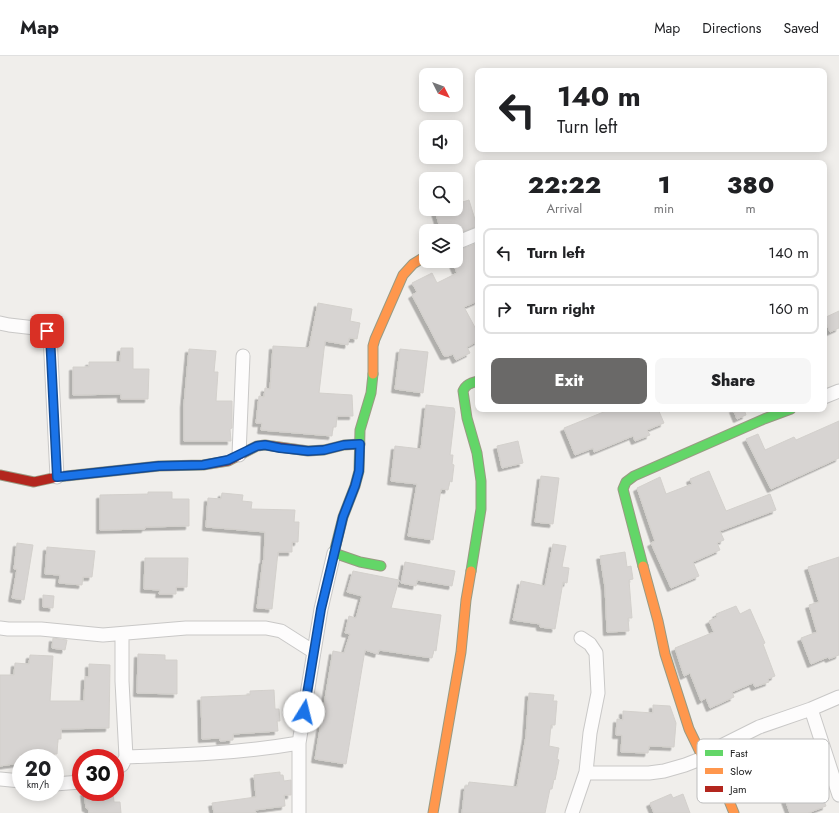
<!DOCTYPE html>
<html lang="en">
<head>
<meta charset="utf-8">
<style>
	:root { --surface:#fff; --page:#f6f6f6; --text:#202124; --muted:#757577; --line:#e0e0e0; --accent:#6a6968 }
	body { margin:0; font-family:Jost,sans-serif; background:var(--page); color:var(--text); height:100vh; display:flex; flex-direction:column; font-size:15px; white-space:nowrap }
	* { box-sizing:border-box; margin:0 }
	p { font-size:13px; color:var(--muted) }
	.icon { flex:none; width:22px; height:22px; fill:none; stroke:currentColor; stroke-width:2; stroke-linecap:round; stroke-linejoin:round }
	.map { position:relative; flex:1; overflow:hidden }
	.sheet { position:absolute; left:475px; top:104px; width:352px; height:252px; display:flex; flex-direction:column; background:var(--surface); border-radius:8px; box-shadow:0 2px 10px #0003 }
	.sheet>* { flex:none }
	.guide { position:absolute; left:475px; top:12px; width:352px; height:84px; border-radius:8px; box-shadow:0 2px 10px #0003; background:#fff; color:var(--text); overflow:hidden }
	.needle { width:26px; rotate:132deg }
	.buttons { position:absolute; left:419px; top:12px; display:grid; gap:8px }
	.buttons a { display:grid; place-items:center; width:44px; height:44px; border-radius:8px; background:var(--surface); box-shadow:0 2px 10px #0003; font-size:20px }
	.speed { position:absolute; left:12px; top:693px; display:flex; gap:8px; font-size:20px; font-weight:700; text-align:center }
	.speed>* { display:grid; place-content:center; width:52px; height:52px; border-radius:50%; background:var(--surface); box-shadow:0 2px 10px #0003; line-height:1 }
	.speed small { font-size:10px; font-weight:400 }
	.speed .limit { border:6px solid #d22; background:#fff; color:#111 }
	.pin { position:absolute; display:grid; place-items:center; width:34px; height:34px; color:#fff; margin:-17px; border-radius:8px; box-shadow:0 2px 6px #0006 }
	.me { position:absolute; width:44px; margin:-22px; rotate:9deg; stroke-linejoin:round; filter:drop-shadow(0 0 3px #0008) }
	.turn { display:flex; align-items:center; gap:14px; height:84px; padding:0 16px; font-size:18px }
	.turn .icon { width:52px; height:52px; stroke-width:2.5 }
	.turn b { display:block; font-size:28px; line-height:34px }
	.eta { display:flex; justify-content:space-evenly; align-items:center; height:68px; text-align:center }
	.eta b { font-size:24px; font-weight:800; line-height:28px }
	.action { display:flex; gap:8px; margin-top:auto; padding:8px 16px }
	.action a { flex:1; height:46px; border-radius:8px; background:var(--accent); color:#fff; font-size:16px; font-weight:800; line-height:46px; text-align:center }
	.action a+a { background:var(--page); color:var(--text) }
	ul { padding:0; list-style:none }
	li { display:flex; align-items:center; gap:12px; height:50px; margin:0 8px 6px; padding:0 8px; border:2px solid var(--line); border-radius:8px }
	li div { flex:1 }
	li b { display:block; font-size:15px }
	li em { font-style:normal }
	header { display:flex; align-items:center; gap:24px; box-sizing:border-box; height:56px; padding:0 20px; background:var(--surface); border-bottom:1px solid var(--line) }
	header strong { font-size:19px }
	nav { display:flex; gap:22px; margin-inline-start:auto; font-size:14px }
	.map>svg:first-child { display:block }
	.building { fill:#d7d4d2; stroke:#d3d0cc; filter:url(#shadow) }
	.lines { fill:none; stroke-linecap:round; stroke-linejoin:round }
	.street-casing { stroke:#c9c8c7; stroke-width:15 }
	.fast-casing { stroke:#999a82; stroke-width:11 }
	.slow-casing { stroke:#999a82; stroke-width:11 }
	.jam-casing { stroke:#999a82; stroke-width:11 }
	.street { stroke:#fdfcfc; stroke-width:13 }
	.fast { stroke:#63d668; stroke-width:9 }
	.slow { stroke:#ff974d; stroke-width:9 }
	.jam { stroke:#b3261e; stroke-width:9 }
	.route-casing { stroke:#114b97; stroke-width:10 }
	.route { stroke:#1a73e8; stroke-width:7 }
	.key { fill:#fff; stroke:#bdbdbd; stroke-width:1 }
	.key-label { font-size:11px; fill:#222 }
</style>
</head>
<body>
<header>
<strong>Map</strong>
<nav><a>Map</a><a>Directions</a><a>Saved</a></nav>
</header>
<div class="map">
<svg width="839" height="757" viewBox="0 0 839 757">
	<defs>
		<filter id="shadow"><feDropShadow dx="-3.5" dy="3.5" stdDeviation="0" flood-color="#0004"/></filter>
	</defs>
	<rect width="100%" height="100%" fill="#f0eeeb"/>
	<path class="building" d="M469,144L477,170L456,178V175H441L435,155L442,153H456V148Z
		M478,187V245L464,251L478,277V285L467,291L470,297L456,304L453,298L448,300H444L412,239L417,236L412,227L432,217L437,227L457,217L452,205H456V195Z
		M318,247L352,253L350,265L360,267L357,283L349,282L348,289L325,285L319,337L352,339L353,360H337L336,371H333L332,380L261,374L262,367H256L259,340L264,341L265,332L270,333L273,290L309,292Z
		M839,255V272L830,276L824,262Z
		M121,292H133V313H149L148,343H121V338L73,339V311H89V306H120Z
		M189,293L216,295L214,316H218L216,345H232V372L230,373L231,385H184V348Z
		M400,293L428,296L423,337L395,333Z
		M426,349L454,352L455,356L450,399H453L452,408L454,409L452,426L450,425L448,434L441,433L433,484L408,480L417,428L391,425L395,390L421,393Z
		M611,353H658L664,367L647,374L650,379L635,385L633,380L594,396L593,392L575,399L564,372Z
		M733,353H744L746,359L737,363Z
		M839,365V402L771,433L746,383L758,378L765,394L794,381L796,384Z
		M518,385L523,407L502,412L497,390Z
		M709,415L726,455L770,438L776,454L720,475L724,484L717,487L720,494L693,506L699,520L671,532L651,487L655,485L637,432L660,421L666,438L692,428L690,423Z
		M541,420L559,422L553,468L535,466Z
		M148,436H172V443H189V470L145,471V473L100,474V439L148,438Z
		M222,437L243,439L242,445L252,446L251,453L295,454L294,466H299L298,486H292V496H278L272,553L257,552L263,504H264L265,476L206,471L208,442L221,443Z
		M17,487L33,489L24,544L12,542L17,513H14Z
		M553,488L566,490L562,511L569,512L567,527L563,526L555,573L540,571V568L513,564L521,525L545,530Z
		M47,491L95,495L92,521H83L82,529L59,527L60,519L45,518Z
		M625,496L627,511L631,510L633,523L629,524L632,562H628L629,575L607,576L605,531L600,500Z
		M839,501V599L829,603L828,601L811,608L801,582L817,576L809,549L819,546L808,511Z
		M145,502H188L187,531H176V538H159L160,534L144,533Z
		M405,506L455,515L452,530L417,524L416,530L401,527Z
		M353,515L399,524L391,552L441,559L436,595L434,594L432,602L379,594L378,598L365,594L346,708L315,703L333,595L344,597L350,578L345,577L349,560L356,562L362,540L347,536Z
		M43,539L54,540L53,552L43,551Z
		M736,550L740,558L750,553L765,587L763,588L775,620L768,623L769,626L755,631L753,627L732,636L734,641L710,652L706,642L701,645L690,617L684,620L675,592L714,576L709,565L717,561L716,558Z
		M53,582L67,584L65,594L52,592Z
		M138,598L165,599V604H177V638L137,637Z
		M30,599L53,600L50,645H84L85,621H89V608L110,609L109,672L61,673V683H58L57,698H22L21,707L0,710V619H14L15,607L29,608Z
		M274,634L275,653H279L280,665H277L278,675L233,678V684L220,685V682L202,683L201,641L250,639V635Z
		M529,637L554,639L553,645H557L555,669H551L549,690L559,692L557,703L559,704L555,724L554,723L552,733H550L545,757H462L465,730H468L469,726L517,731L526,680Z
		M653,649L670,650L676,667L674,691L649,690L648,697L621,696L622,679H616L617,663L623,664V655L653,657Z
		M280,716V719H283L284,725L291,724V739H284L285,750L255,754L256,757H214L212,747L256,741L254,719Z
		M817,726L826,750L808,757H790L783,738Z
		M84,736H113L114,746H120L121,757H89L88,752H86Z
		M671,738L673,742L683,738L690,757H654L650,747Z"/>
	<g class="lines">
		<defs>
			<path id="street" d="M456,187L478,178
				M0,267L9,269L44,273L50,279L57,421
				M824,341L839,335
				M239,399L243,300
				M0,572L8,573H41L103,579L186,572H266L281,575L314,596
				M811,653L839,739
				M126,701C184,699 242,697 299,687
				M115,714L122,709L126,701L122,625V578
				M586,716L593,717H649L664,715L685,709L703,702L717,692L759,671L811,653L839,641
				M0,723L21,725
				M55,728L81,726
				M299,757V687L321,553L334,497
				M572,757L586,716L590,677L598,637L596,597L590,588L581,582"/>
			<path id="fast" d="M373,318L371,337L360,374L359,415L355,430L343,461L334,497L360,506L381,510
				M643,510L623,433L626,426L634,420L764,363L791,353
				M471,515L481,453V425L477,397L467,362L463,335C466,328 471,327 478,325"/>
			<path id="slow" d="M373,318V290L375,283L403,219L413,208L426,200
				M643,510L658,565L665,598L689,673L703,702L721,725L734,757
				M433,757L461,596L466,544L471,515"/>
			<path id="jam" d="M0,419L34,426L57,421L159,410L203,409L228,405L257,390L265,389L308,395L324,394L344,389L360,388"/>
		</defs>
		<use href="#street" class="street-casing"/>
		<use href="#fast" class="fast-casing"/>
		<use href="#slow" class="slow-casing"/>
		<use href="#jam" class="jam-casing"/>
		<use href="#street" class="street"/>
		<use href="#fast" class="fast"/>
		<use href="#slow" class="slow"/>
		<use href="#jam" class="jam"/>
	</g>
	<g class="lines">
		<defs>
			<path id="route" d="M47,275L50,279L57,421L159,410L203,409L228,404L257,390L265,389L280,392L308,395L324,394L344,389L360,388L359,415L355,430L343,461L321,553L304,656"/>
		</defs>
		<use href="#route" class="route-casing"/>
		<use href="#route" class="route"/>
	</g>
	<rect x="697" y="683" width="132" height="64" rx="6" class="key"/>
	<rect x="705" y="694" width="18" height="6" fill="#63d668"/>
	<rect x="705" y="712" width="18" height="6" fill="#ff974d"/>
	<rect x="705" y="730" width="18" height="6" fill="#b3261e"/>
	<g class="key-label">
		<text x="730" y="701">Fast</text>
		<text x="730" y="719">Slow</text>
		<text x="730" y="737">Jam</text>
	</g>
</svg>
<div class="buttons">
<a><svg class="needle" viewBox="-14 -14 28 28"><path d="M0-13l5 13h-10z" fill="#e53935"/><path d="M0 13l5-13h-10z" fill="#757577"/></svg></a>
<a><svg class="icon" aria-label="sound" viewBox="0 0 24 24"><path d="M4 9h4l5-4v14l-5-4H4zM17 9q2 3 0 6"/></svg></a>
<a><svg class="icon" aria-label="search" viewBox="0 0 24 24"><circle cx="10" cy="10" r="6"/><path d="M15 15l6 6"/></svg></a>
<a><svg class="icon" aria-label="layers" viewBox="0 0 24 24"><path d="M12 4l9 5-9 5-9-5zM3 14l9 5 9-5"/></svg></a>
</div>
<div class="speed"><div>20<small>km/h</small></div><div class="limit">30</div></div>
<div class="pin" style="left:47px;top:275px;background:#d93025"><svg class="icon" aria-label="arrive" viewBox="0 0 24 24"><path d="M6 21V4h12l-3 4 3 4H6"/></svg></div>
<svg class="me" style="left:304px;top:656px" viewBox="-20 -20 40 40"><circle r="19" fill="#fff"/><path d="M0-13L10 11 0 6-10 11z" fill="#1a73e8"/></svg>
<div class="guide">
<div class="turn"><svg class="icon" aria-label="left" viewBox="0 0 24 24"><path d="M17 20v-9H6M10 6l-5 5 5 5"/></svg><div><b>140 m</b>Turn left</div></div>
</div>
<section class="sheet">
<div class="eta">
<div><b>22:22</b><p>Arrival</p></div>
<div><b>1</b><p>min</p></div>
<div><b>380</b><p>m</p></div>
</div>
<ul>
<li><svg class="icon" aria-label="left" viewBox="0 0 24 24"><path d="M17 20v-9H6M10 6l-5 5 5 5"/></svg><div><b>Turn left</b></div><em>140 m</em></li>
<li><svg class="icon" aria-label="right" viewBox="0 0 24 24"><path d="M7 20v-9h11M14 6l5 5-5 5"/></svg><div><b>Turn right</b></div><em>160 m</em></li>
</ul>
<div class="action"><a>Exit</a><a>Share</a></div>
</section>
</div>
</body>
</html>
